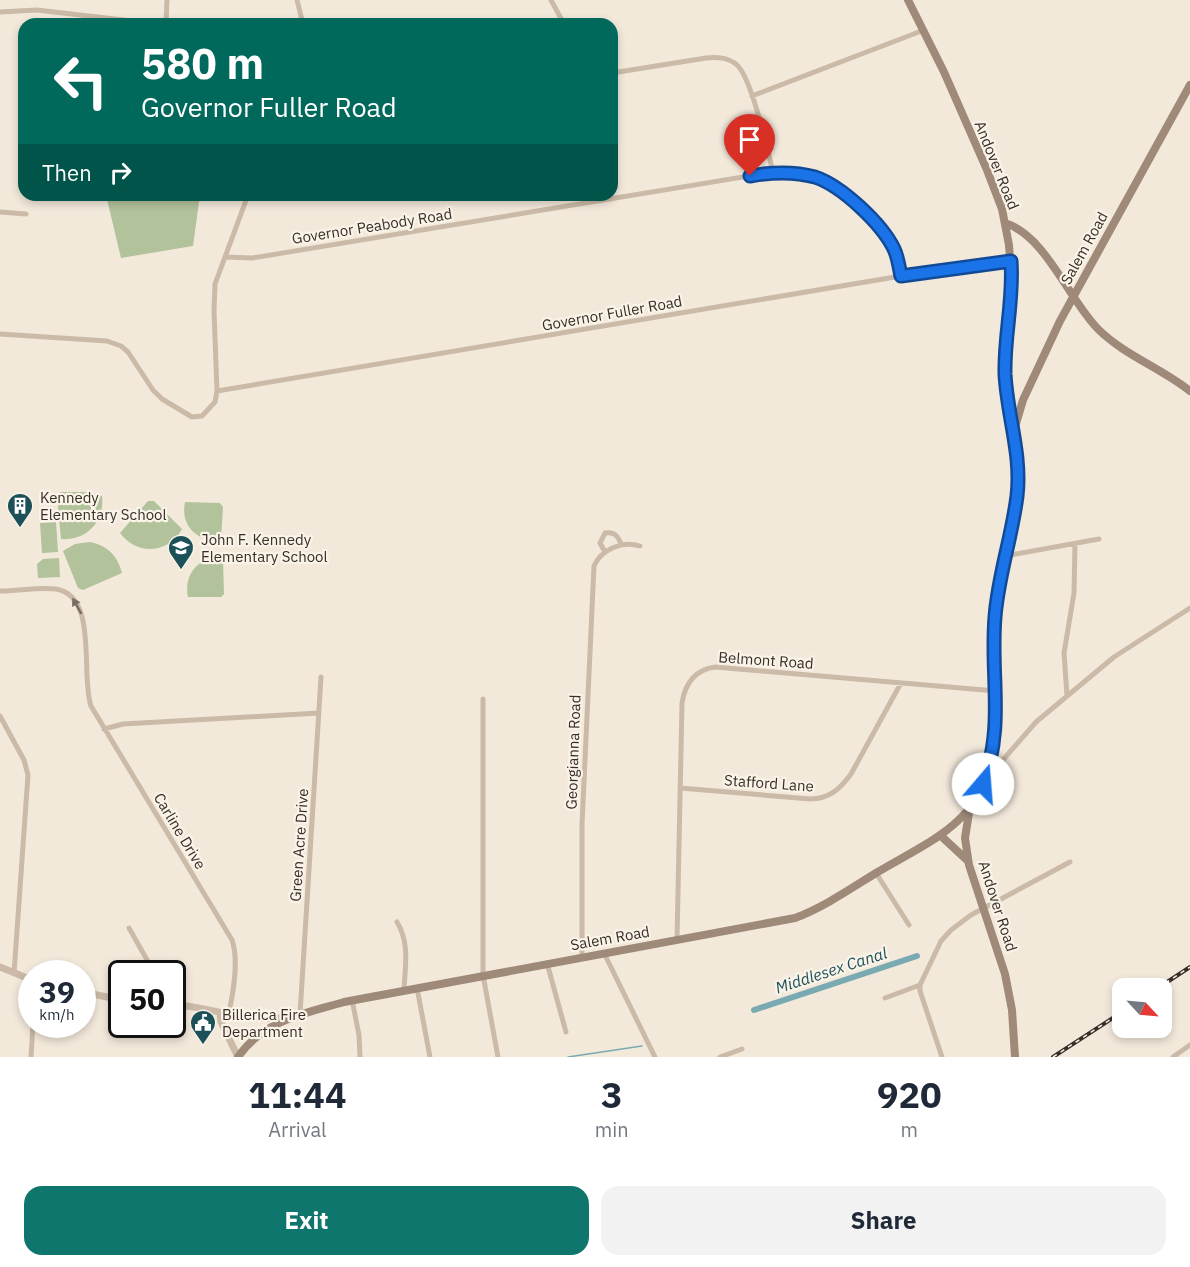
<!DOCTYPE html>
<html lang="en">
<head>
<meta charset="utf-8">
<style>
	:root { --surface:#fff; --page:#f2f2f3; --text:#1f2937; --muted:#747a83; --accent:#0f766e }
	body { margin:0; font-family:"IBM Plex Sans",sans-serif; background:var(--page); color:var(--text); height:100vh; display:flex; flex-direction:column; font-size:22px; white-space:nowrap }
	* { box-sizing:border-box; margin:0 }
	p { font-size:20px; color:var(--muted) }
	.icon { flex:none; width:33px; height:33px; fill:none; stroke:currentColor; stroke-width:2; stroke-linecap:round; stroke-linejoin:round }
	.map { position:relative; height:1057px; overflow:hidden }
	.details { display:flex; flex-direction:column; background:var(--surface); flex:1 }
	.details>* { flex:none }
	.banner { position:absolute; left:18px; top:18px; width:600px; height:183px; border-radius:18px; box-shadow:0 3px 9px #0003; background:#00695c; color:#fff; overflow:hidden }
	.needle { width:39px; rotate:116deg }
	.tools { position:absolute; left:1112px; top:978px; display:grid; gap:12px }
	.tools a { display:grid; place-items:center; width:60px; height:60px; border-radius:12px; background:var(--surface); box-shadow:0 3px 9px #0003; font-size:30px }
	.speed { position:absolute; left:18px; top:960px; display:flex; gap:12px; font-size:30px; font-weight:700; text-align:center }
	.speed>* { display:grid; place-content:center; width:78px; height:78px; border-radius:50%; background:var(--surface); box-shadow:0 3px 9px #0003; line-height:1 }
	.speed small { font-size:15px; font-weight:400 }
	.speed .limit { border:3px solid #111; border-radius:9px; background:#fff; color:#111 }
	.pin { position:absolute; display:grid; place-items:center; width:51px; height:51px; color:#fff; margin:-62px -26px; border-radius:50% 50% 50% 0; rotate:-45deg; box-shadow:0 0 6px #0007 }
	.pin .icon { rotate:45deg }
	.me { position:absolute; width:66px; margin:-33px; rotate:18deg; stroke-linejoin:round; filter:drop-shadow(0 0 4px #0008) }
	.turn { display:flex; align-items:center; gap:21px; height:126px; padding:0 24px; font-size:27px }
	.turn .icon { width:78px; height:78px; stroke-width:2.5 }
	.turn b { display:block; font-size:42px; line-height:51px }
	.then { display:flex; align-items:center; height:57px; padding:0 24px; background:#0003; gap:12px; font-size:22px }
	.eta { display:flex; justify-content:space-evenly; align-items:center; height:102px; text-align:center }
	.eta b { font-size:36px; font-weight:800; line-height:42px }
	.primary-button { display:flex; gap:12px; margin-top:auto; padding:12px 24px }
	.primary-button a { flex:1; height:69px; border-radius:18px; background:var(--accent); color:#fff; font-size:24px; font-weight:800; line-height:69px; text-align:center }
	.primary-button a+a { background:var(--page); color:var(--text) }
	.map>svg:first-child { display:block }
	.green { fill:#b2c29b }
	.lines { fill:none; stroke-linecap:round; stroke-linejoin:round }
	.stream { stroke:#79aab1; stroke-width:1.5 }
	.canal { stroke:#79aab1; stroke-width:6 }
	.minor { stroke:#cbbaa7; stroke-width:5 }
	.tertiary { stroke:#cbbaa7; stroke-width:7 }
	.secondary { stroke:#9f8978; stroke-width:8 }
	.rail-casing { stroke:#372e28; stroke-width:4 }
	.rail { stroke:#faf3e8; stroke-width:1.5; stroke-dasharray:4.5; stroke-linecap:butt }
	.oneway { fill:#7a6d61 }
	.route-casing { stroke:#114b97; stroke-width:15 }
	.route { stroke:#1a73e8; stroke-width:10 }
	.labels { text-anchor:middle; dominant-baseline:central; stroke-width:4.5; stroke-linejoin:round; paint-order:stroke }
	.street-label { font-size:15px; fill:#372e28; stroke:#faf3e8 }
	.poi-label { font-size:15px; fill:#372e28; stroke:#faf3e8; text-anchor:start }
	.water-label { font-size:16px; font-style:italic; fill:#1c515a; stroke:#faf3e8 }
</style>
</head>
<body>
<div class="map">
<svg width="1190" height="1057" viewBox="0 0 1190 1057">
	<rect width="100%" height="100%" fill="#f3e9db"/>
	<path class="green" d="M106,195H200L193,246L121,258Z
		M61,492H88L102,496C105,522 86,541 61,539L57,495Z
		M148,501H154L182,529C168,554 137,556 120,533Z
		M185,502L220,503L223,507L221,539C197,543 180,525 185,502Z
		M56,522L58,552L42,553L40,523Z
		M90,542C107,545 118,556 122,573L83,590L78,588L63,551L75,544Z
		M59,558L60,577L38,578L37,564L43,559Z
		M216,558L223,559L224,594L221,597H188C184,577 195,560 216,558Z"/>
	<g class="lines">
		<path class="stream" d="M568,1057L642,1046"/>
		<path class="canal" d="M754,1010L917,956"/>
		<path class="minor" d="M297,0L303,24
			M551,0L564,24
			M0,12L37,10L158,24
			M166,24L167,0
			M612,73L706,58C717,57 728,57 737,65C752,79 767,149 773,172
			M752,96L924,30
			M0,212L26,214
			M225,257L252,258L773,172C790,172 808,173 824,181C848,192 886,228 896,253C899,260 899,269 901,276
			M0,334L107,341L121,346L128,352L153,390L162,399L192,417L202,416L215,402L217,391L214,311L215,284L248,195
			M217,391L901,276L1011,261
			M605,552L600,543L605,533C615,531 618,537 622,545
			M1005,556L1099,539
			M0,591C18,591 38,587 56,589C99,596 80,675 91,706L232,940C239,960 233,995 228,1016
			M1067,696L1064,653L1074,593L1075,544
			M483,699V975L498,1057
			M0,716L24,760L28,775L14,973
			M104,729L123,724L319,713
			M989,766L1002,761L1036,722L1114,657L1190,608
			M680,788L810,799C829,799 840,789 851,774L901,683
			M876,873L909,925
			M397,922C410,943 405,967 404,990
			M129,928L155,974
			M677,940L682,703C685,684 694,670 715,667L996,691
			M604,953L655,1057
			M582,957V825L594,566C601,550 622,540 640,546
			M547,963L566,1032
			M920,985V991L942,1057
			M417,988L430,1057
			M885,998L920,985L941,941L951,930L971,915L1070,862
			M352,1000L359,1035L360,1057
			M300,1014L321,677
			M31,1057L33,1024
			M720,1057L742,1049
			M1173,1057L1190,1045"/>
		<path class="tertiary" d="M0,967L32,980
			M82,992L122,1000
			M172,1004C214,1008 245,1023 288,1017
			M220,1014L221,1022L238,1057"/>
		<path class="secondary" d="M908,0L944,72L987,170L1002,209L1009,245L1012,289L1005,373L1018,459L1017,494L995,616L997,712L995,740L986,776L969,813L965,838L969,865L1005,974L1012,1010L1015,1057
			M1005,223C1046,236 1069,300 1098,329C1124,355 1161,368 1190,391
			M1015,427L1023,400L1060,321L1190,85
			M940,835L968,861
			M238,1057C264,1020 303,1014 344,1002L795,918C824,907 850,889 876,873C907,854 945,838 968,810"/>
		<defs>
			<path id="rail" d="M1158,988L1190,967
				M1053,1057L1122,1012"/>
		</defs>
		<use href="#rail" class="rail-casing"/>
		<use href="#rail" class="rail"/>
	</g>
	<defs><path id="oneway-solid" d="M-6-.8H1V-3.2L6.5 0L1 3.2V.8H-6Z" transform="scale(1.5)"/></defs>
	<use class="oneway" href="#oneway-solid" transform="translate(77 606) rotate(-119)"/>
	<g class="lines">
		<defs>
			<path id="route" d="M750,176C772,172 793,171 815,177C842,186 882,224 894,249C898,257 899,267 901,276L1011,261C1014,299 1004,336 1005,374C1007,415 1022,454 1017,496C1012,537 998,576 995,617C990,676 1005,725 983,784"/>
		</defs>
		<use href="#route" class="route-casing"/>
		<use href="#route" class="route"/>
	</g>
	<defs>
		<symbol id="building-pin" viewBox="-11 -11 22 30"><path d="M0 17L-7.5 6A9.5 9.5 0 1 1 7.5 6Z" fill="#1c515a" stroke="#faf3e8"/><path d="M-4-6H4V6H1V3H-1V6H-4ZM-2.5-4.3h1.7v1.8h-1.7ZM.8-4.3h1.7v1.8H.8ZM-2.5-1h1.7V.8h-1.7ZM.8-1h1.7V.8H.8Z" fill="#fff"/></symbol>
		<symbol id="school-pin" viewBox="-11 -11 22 30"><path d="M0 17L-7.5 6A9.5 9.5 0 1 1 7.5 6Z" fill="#1c515a" stroke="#faf3e8"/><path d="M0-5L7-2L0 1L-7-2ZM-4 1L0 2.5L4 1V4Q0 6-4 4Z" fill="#fff"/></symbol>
		<symbol id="civic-pin" viewBox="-11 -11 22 30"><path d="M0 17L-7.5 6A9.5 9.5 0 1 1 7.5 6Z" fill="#1c515a" stroke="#faf3e8"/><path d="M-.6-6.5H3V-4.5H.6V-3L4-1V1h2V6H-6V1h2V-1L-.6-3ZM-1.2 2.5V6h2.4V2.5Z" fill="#fff"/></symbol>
	</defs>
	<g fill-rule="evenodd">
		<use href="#building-pin" x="5" y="491" width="30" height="40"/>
		<use href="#school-pin" x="166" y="533" width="30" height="40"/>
		<use href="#civic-pin" x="188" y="1008" width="30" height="40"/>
	</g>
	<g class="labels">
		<g class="street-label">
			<text transform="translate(997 165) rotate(68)">Andover Road</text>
			<text transform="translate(372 226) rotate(-9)">Governor Peabody Road</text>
			<text transform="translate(1084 248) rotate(-61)">Salem Road</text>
			<text transform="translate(612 313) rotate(-10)">Governor Fuller Road</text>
			<text transform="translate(766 660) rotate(4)">Belmont Road</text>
			<text transform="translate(573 752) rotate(-88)">Georgianna Road</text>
			<text transform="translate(769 783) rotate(4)">Stafford Lane</text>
			<text transform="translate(180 831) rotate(59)">Carline Drive</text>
			<text transform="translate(299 845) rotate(-86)">Green Acre Drive</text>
			<text transform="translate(998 906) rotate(72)">Andover Road</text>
			<text transform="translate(610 938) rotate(-10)">Salem Road</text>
		</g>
		<g class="poi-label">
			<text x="40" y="497">Kennedy<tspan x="40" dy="17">Elementary School</tspan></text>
			<text x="201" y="539">John F. Kennedy<tspan x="201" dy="17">Elementary School</tspan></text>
			<text x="222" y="1014">Billerica Fire<tspan x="222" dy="17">Department</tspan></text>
		</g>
		<g class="water-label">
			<text transform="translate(831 970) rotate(-18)">Middlesex Canal</text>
		</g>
	</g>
</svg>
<div class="tools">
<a><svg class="needle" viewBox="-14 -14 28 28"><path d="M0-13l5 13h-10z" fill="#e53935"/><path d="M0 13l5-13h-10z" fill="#747a83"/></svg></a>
</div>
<div class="speed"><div>39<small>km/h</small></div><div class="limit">50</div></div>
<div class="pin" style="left:750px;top:176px;background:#d93025"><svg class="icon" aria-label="arrive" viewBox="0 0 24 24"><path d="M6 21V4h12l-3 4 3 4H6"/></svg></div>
<svg class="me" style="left:983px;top:784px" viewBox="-20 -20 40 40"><circle r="19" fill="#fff"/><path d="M0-13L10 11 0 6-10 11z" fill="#1a73e8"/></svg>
<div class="banner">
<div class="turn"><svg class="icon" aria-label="left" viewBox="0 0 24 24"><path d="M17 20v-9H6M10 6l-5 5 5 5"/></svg><div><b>580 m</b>Governor Fuller Road</div></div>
<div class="then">Then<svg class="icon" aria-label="right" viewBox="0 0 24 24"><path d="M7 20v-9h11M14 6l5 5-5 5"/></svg></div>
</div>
</div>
<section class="details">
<div class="eta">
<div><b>11:44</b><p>Arrival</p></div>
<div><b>3</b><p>min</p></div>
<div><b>920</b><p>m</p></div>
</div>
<div class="primary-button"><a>Exit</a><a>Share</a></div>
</section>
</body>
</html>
